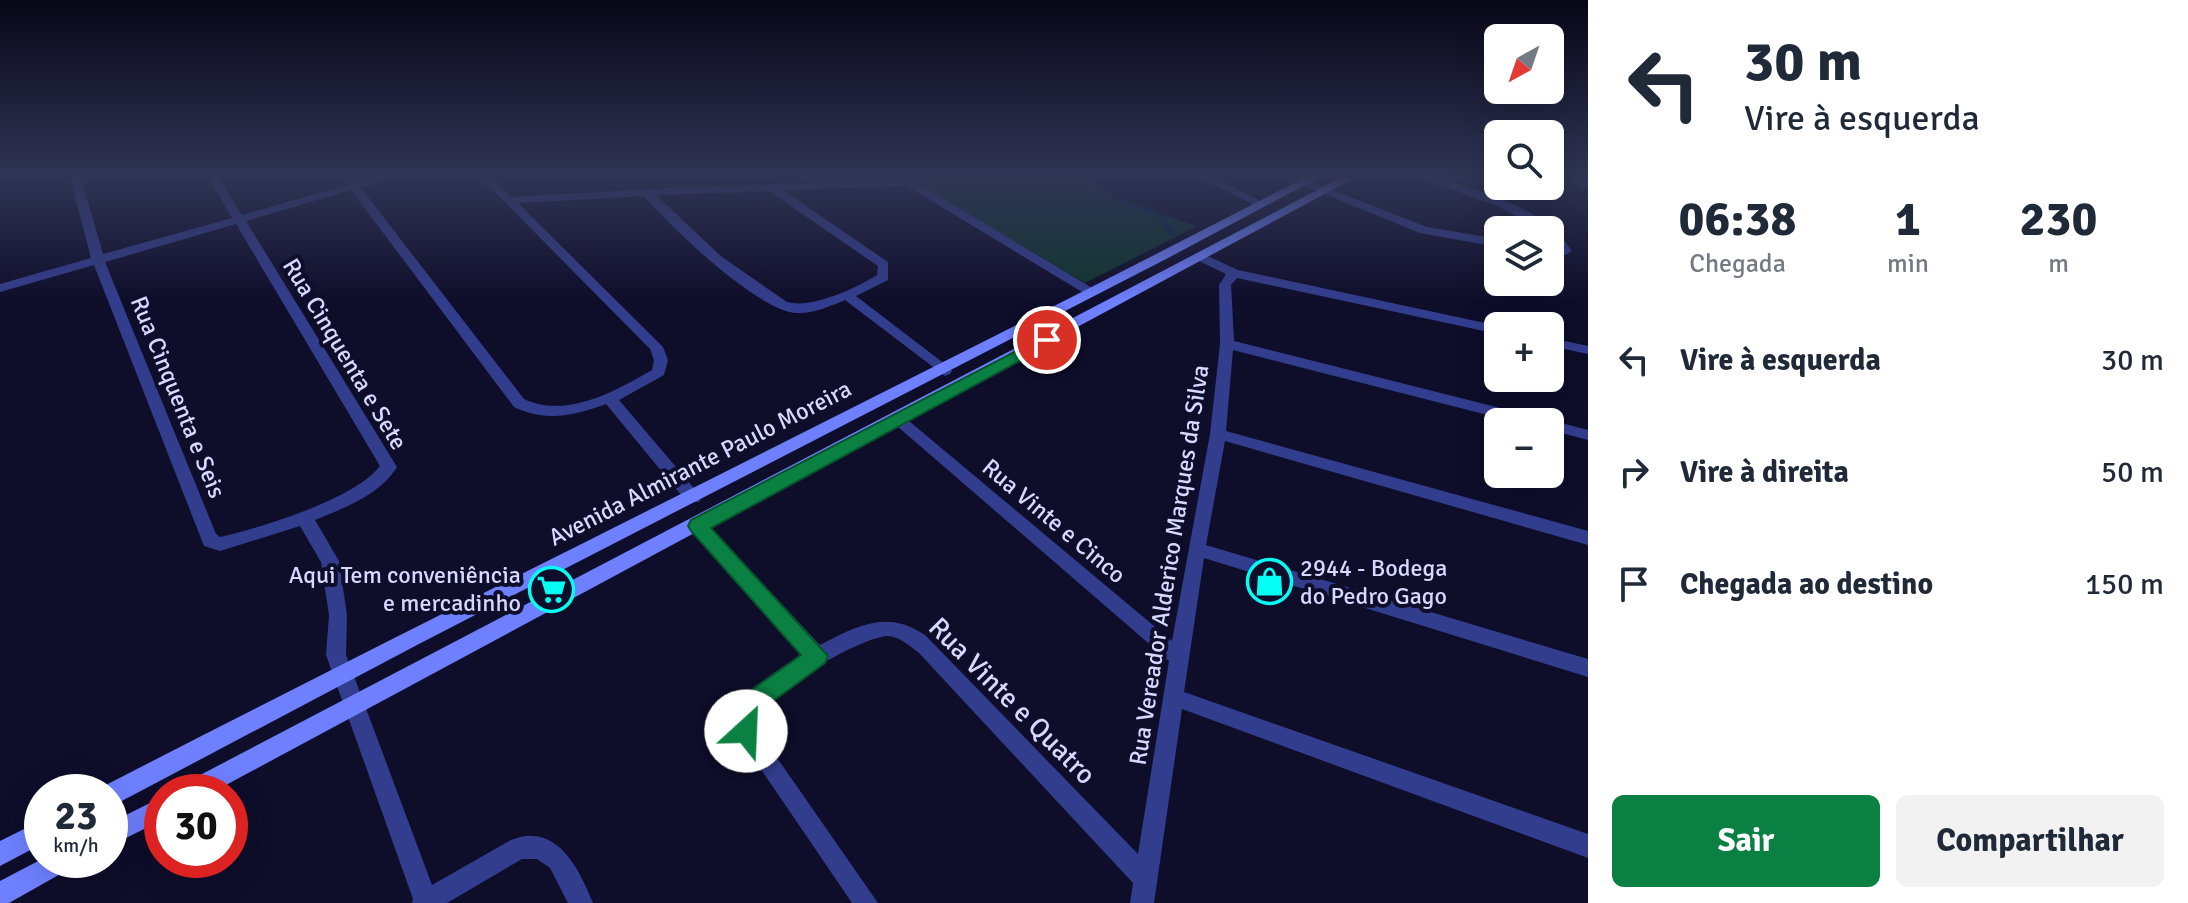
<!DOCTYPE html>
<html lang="pt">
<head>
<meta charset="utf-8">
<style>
	:root { --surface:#fff; --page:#f2f2f3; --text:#1f2937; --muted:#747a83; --accent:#0b8043 }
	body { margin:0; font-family:Signika,sans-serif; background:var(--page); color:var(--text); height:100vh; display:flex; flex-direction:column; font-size:30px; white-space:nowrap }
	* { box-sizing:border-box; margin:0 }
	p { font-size:26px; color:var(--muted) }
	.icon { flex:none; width:44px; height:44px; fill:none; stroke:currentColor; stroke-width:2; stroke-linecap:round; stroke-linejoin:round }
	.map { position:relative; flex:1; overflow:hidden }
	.details { display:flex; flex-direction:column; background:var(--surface); width:600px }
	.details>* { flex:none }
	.hud { background:#fff; color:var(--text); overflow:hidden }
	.needle { width:52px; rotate:220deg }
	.buttons { position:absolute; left:1484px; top:24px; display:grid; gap:16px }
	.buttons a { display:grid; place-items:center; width:80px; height:80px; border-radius:12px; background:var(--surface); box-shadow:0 8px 32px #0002; font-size:40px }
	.speed { position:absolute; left:24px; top:774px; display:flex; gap:16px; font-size:40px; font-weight:700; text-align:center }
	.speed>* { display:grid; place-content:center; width:104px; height:104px; border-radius:50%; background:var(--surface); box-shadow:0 8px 32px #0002; line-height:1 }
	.speed small { font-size:20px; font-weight:400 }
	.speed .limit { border:12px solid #d22; background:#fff; color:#111 }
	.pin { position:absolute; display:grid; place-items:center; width:68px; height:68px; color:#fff; margin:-34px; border:4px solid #fff; border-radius:50%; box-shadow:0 2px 8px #0007 }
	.me { position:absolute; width:88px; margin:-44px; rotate:25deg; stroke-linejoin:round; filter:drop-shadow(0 0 6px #0008) }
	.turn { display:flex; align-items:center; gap:28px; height:168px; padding:0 24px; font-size:36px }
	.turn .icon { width:104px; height:104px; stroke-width:2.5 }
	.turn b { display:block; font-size:56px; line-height:68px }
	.eta { display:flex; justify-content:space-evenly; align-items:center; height:136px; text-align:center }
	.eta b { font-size:48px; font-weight:700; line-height:56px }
	.cta { display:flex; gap:16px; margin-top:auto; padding:16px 24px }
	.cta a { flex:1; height:92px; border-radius:12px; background:var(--accent); color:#fff; font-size:32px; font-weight:700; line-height:92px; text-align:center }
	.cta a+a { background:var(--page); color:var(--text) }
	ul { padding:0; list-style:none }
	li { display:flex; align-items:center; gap:24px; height:112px; padding:0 24px }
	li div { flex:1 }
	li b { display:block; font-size:30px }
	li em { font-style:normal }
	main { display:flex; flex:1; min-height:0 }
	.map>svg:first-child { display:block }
	.green { fill:#10352e }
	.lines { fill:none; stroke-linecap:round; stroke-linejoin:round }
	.stream { stroke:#04294c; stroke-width:5 }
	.minor { fill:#333d8e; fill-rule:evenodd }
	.tertiary { fill:#333d8e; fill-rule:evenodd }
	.secondary { fill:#6e80ff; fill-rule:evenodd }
	.route { fill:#0b8043; stroke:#07532c; stroke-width:2 }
	.labels { text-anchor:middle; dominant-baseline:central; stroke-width:8; stroke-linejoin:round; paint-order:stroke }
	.street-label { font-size:24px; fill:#d7d8ff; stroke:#0e0d2a }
	.poi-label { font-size:24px; fill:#d7d8ff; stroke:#0e0d2a; text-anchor:start }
	.near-street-label { font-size:28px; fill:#d7d8ff; stroke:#0e0d2a }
</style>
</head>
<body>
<main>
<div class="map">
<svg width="1588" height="903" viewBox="0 0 1588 903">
	<rect width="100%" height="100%" fill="#0e0d2a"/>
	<path class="green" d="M905,177H1082L1117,200L1197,226L1085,283Z"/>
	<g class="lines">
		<path class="stream" d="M1082,177L1117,200L1158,214L1172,233"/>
		<path class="minor" d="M70,177H81L103,254L232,218L208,177H218L242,215L347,185L342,177H353L357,182L374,177H391L361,188L524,399C566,419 616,391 652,370L654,360L650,349L480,177H491L511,197L687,187L897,180L896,177H907L1099,292L1092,296L1087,295L907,186L783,190L888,262V280L856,296L950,368L952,371L950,374L945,376L845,300C831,306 812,314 797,313C757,311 670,226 644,196L518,203L663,347L668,360L664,375L619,400L699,494L701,498L699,502H687L606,404C574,416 545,422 514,407L351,190L246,221L397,467C380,495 344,508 315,520L339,561L347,615L346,655L432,885L511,840C556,821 579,868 593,903H568L550,868L537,859H522L447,903H412L413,899L326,655L329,615L321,562L300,526L220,551L204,546L94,265L0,292V284L91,258ZM769,191L878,266L877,275C856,288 812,309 787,302L722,257L656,195ZM236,224L380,466C355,499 260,528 220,537L216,534L105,262Z
			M1419,177H1436C1485,194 1541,205 1572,251L1566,255L1562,254L1550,238V230H1541L1499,207Z
			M1561,177H1577L1588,181V188Z
			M1304,179L1427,227L1498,239V247L1420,233L1300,184V180Z
			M1203,254L1238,270L1499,326L1498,334L1237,278L1231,285L1234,341L1536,417L1544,422H1515L1233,350L1226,431L1588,531V545L1225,441L1206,545L1588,659V677L1204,558L1184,692L1588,834V858L1182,709L1154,903H1130L1133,883L919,653C910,646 899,636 887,636C860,638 774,688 761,711C758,716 758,723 757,729L878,903H852L735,731C741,690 770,674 803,655L692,531L689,526L692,521H704L820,645C857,626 887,609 925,635L1138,854L1169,661L890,420L898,415L903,416L1172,641L1210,434L1220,344L1219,285L1226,274L1199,261V255Z
			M1550,338L1588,346V354L1550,346Z
			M1550,420L1588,430V440L1550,430V422H1544Z"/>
		<path class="tertiary" d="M1199,177H1214L1268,205L1258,207Z"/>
		<path class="secondary" d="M1306,177H1320L1168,258L417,645L118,803L110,806V792H100L102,787C502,581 906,384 1306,177Z
			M1342,177H1356L213,792H180L183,784Z
			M162,797V820L110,846V823Z
			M42,820V844L0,866V841Z
			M42,859L75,860L71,868L9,903H0V881Z"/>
	</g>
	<linearGradient id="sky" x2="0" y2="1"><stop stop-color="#080717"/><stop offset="0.58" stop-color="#303555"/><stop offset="1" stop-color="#303555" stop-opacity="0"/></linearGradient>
	<rect width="1588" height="303" fill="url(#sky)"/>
	<path class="route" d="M1047,335L1055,340L1053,343L711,528L828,656L825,663L765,707L754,739L746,742L737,739L734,731L747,693L801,655L691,531L688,526L691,520Z"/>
	<defs>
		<symbol id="shop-ring" viewBox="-11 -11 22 22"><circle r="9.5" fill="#0e0d2a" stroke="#03fff3" stroke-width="1.5"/><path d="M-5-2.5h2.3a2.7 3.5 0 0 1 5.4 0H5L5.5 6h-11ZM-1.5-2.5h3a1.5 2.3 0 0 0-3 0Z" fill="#03fff3"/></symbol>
		<symbol id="supermarket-ring" viewBox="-11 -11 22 22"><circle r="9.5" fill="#0e0d2a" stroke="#03fff3" stroke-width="1.5"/><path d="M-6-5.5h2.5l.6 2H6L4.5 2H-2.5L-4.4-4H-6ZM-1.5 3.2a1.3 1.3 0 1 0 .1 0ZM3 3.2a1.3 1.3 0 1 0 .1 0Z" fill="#03fff3"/></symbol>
	</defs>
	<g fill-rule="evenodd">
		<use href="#shop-ring" x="1244" y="556" width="51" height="51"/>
		<use href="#supermarket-ring" x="526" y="564" width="51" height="51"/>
	</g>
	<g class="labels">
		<g class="street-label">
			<text transform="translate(345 354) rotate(59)">Rua Cinquenta e Sete</text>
			<text transform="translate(178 397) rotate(68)">Rua Cinquenta e Seis</text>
			<text transform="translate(700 463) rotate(-27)">Avenida Almirante Paulo Moreira</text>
			<text transform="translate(1054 521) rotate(40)">Rua Vinte e Cinco</text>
			<text transform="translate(1169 565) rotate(-81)">Rua Vereador Alderico Marques da Silva</text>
		</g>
		<g class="poi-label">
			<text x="1300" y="568">2944 - Bodega<tspan x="1300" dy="28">do Pedro Gago</tspan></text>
			<text x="521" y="575" text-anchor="end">Aqui Tem conveniência<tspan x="521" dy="28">e mercadinho</tspan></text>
		</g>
		<g class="near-street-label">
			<text transform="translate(1012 701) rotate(45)">Rua Vinte e Quatro</text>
		</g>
	</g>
</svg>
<div class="buttons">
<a><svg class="needle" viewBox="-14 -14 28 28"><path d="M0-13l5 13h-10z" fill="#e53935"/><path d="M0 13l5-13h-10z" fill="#747a83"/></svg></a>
<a><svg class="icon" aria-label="search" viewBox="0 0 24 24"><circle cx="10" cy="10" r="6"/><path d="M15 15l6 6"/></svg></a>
<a><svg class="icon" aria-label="layers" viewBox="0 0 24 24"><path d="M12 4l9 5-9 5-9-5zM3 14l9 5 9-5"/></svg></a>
<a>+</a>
<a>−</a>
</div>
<div class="speed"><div>23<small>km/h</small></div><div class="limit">30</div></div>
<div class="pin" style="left:1047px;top:340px;background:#d93025"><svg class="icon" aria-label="arrive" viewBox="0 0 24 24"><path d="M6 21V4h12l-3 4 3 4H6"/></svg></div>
<svg class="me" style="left:746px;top:731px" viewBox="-20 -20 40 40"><circle r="19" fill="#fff"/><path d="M0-13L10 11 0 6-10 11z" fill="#0b8043"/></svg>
</div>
<section class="details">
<div class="hud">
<div class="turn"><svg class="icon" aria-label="left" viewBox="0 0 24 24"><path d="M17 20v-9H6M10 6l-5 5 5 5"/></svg><div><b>30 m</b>Vire à esquerda</div></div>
</div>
<div class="eta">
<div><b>06:38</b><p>Chegada</p></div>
<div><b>1</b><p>min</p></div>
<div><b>230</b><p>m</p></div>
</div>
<ul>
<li><svg class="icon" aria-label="left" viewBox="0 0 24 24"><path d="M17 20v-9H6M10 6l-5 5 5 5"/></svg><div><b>Vire à esquerda</b></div><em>30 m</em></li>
<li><svg class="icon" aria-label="right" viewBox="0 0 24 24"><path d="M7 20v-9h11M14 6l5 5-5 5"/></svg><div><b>Vire à direita</b></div><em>50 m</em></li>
<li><svg class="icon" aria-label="arrive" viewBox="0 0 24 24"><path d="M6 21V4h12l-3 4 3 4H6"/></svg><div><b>Chegada ao destino</b></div><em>150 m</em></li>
</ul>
<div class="cta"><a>Sair</a><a>Compartilhar</a></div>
</section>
</main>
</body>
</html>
